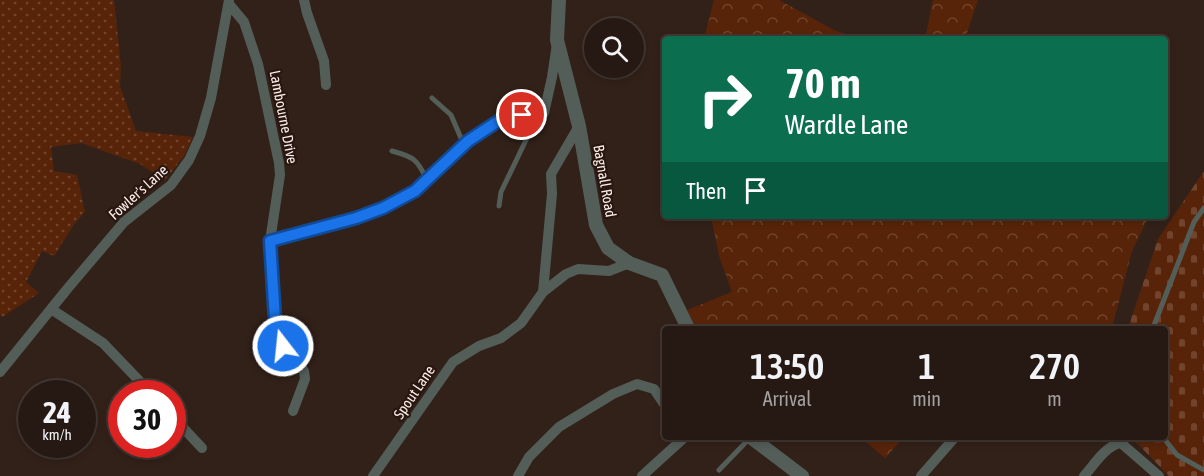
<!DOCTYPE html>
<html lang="en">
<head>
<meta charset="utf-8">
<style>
	:root { --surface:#261913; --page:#322621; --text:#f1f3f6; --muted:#a4a0a0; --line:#423833 }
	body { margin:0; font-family:"Asap Condensed",sans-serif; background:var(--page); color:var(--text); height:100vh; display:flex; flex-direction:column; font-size:22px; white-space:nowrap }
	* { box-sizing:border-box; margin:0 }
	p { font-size:20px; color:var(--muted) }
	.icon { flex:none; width:33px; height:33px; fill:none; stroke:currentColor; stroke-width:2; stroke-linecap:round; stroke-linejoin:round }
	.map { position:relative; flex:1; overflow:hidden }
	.sheet { position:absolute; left:662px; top:326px; width:506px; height:114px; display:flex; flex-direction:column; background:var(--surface); border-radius:6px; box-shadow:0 3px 9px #0003,0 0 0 2px var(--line) }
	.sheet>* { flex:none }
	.top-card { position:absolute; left:662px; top:36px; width:506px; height:183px; border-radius:6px; box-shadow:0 3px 9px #0003,0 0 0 2px var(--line); background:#0b6e4f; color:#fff; overflow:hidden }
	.fabs { position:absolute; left:584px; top:18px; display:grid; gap:12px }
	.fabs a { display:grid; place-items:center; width:60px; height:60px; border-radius:50%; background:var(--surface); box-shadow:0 3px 9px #0003,0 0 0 2px var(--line); font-size:30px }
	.speed { position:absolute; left:18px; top:380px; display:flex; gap:12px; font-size:30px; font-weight:700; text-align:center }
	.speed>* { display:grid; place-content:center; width:78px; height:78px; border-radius:50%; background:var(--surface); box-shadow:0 3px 9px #0003,0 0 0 2px var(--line); line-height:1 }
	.speed small { font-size:15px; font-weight:400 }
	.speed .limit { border:9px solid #d22; background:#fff; color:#111 }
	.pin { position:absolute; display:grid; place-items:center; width:51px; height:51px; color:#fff; margin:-26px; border:3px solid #fff; border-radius:50%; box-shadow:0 2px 6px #0007 }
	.me { position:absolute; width:66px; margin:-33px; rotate:344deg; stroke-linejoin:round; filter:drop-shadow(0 0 4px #0008) }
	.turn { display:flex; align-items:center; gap:21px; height:126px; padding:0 24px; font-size:27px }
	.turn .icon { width:78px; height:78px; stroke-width:2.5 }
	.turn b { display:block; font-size:42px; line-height:51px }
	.then { display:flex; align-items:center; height:57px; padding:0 24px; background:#0003; gap:12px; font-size:22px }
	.eta { display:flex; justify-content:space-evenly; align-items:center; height:102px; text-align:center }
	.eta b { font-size:36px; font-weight:600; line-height:42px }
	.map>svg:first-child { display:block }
	.grass { fill:url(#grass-dots) }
	.forest { fill:url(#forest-crowns) }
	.cemetery { fill:url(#cemetery-stones) }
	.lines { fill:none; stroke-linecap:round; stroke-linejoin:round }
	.service { stroke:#545e59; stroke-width:5 }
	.minor { stroke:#545e59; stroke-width:10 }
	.tertiary { stroke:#545e59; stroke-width:14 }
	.route-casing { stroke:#114b97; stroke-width:15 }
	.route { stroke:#1a73e8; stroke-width:10 }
	.labels { text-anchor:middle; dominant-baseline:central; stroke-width:4.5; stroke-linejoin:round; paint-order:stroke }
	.street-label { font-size:15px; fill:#fbeee9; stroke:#281710 }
</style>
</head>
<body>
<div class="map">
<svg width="1204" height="476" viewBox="0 0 1204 476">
	<defs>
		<pattern id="grass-dots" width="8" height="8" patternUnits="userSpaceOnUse" patternTransform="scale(1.5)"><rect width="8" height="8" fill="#582409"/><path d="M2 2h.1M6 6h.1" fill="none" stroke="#71442d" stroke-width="1.8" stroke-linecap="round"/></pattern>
		<pattern id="forest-crowns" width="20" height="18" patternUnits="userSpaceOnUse" patternTransform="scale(1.5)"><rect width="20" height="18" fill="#582409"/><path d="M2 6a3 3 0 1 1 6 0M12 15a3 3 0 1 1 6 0" fill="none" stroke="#71442d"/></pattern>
		<pattern id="cemetery-stones" width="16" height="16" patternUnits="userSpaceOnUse" patternTransform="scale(1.5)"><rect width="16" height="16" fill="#582409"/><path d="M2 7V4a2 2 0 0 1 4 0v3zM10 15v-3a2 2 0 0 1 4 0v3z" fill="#71442d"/></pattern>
	</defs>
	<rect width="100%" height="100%" fill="#322119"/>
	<path class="grass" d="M0,0H114L121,66L120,86L136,131L193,137L184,156L165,180L140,164L81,143L51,147L54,171L77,175L85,212L75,223L54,256L42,251L26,282L39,293L2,317L0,314Z"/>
	<path class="forest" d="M714,0H779L834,30L858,39H704Z
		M933,0H978L965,39H925Z
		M711,216H1146L1148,218L1132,251L1112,328H1013L1008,324L1004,328H696L687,310L732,292L719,256Z
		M860,437H904L885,458Z"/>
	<path class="cemetery" d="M1204,171V476H1169L1131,437L1164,436V328H1128L1158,239Z"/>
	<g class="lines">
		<path class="service" d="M432,98L451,115L464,145
			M392,151C414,157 417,159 427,180
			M499,206L501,192L539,113
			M1153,328L1194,222L1204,208
			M1162,436L1177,455L1204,470
			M719,470L749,439"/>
		<path class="minor" d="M304,0L307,13L324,61L326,85
			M229,4L244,22L258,64L279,163L280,175L270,241L275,319L283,346L304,371L305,379L293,411
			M270,241L356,218L383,208L415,191L468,141L506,116L544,113L552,77L557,44
			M543,292L552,194L551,174L579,126
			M51,309L103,343L151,393
			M0,372L68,288L124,222L171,185L189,160L200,136L211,98L229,0
			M172,416L202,448
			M373,476L453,362L479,346L501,338L521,323L543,292L566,274L578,269L609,271L629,263
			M518,476L529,457L559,427L613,394L637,384L654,389L664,404
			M642,476L686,436
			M921,476L956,436
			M1084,476C1094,465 1106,445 1121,443L1159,476"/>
		<path class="tertiary" d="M559,0L557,40L579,126L596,225L608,248L629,263L662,275L688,328
			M749,436L802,476"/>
	</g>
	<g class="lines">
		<defs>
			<path id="route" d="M283,346L275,319L270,241L356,218L383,208L415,191L468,141L506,116L522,115"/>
		</defs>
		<use href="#route" class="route-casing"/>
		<use href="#route" class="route"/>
	</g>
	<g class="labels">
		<g class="street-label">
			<text transform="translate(284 117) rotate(79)">Lambourne Drive</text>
			<text transform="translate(605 181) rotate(80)">Bagnall Road</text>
			<text transform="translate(138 192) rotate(-42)">Fowler's Lane</text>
			<text transform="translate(414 392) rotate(-56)">Spout Lane</text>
		</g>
	</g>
</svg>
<div class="fabs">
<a><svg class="icon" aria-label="search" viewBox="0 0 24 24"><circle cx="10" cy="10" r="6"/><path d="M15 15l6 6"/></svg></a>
</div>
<div class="speed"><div>24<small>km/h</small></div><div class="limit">30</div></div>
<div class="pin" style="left:522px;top:115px;background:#d93025"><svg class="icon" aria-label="arrive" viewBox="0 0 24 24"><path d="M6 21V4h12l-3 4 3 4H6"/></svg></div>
<svg class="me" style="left:283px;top:346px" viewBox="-20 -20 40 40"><circle r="17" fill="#1a73e8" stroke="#fff" stroke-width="3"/><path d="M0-11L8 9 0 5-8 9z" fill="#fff"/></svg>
<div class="top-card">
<div class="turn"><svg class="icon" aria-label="right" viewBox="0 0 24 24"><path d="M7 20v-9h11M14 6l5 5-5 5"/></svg><div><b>70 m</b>Wardle Lane</div></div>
<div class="then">Then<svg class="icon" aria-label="arrive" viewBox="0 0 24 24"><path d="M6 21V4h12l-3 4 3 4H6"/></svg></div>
</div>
<section class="sheet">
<div class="eta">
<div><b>13:50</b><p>Arrival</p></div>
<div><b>1</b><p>min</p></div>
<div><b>270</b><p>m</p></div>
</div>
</section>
</div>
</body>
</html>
